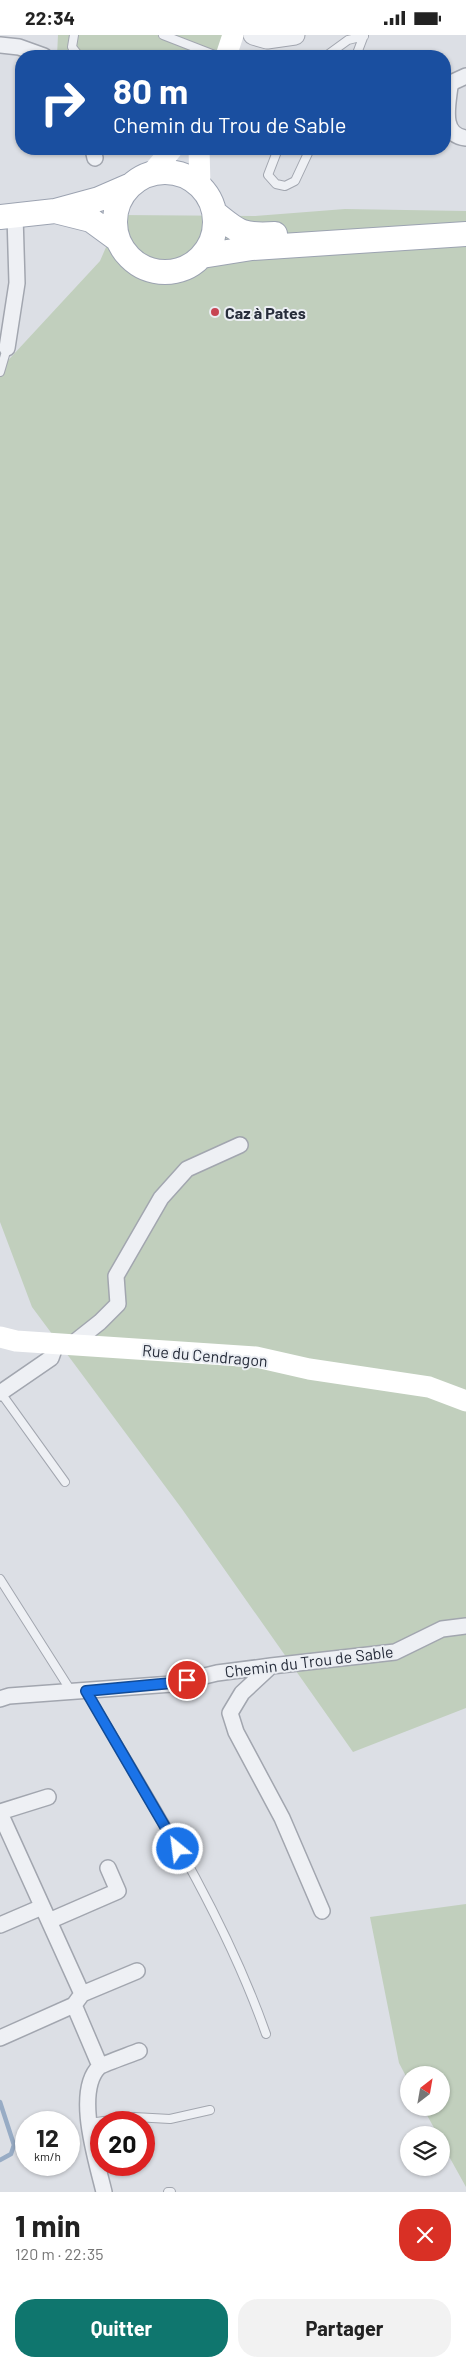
<!DOCTYPE html>
<html lang="fr">
<head>
<meta charset="utf-8">
<style>
	:root { --surface:#fff; --page:#f2f2f2; --text:#222; --muted:#767676; --accent:#0f766e }
	body { margin:0; font-family:Barlow,sans-serif; background:var(--page); color:var(--text); height:100vh; display:flex; flex-direction:column; font-size:19px; white-space:nowrap }
	* { box-sizing:border-box; margin:0 }
	p { font-size:16px; color:var(--muted) }
	.icon { flex:none; width:28px; height:28px; fill:none; stroke:currentColor; stroke-width:2; stroke-linecap:round; stroke-linejoin:round }
	.map { position:relative; height:2157px; overflow:hidden }
	.drawer { display:flex; flex-direction:column; background:var(--surface); flex:1 }
	.drawer>* { flex:none }
	.top-card { position:absolute; left:15px; top:15px; width:436px; height:105px; border-radius:20px; box-shadow:0 1px 4px #0004; background:#1a4fa0; color:#fff; overflow:hidden }
	.needle { width:32px; rotate:31deg }
	.controls { position:absolute; left:400px; top:2031px; display:grid; gap:10px }
	.controls a { display:grid; place-items:center; width:50px; height:50px; border-radius:50%; background:var(--surface); box-shadow:0 1px 4px #0004; font-size:25px }
	.speed { position:absolute; left:15px; top:2076px; display:flex; gap:10px; font-size:25px; font-weight:700; text-align:center }
	.speed>* { display:grid; place-content:center; width:65px; height:65px; border-radius:50%; background:var(--surface); box-shadow:0 1px 4px #0004; line-height:1 }
	.speed small { font-size:12px; font-weight:400 }
	.speed .limit { border:8px solid #d22; background:#fff; color:#111 }
	.pin { position:absolute; display:grid; place-items:center; width:42px; height:42px; color:#fff; margin:-21px; border:2px solid #fff; border-radius:50%; box-shadow:0 1px 5px #0007 }
	.me { position:absolute; width:55px; margin:-28px; rotate:331deg; stroke-linejoin:round; filter:drop-shadow(0 0 4px #0008) }
	.turn { display:flex; align-items:center; gap:18px; height:105px; padding:0 15px; font-size:22px }
	.turn .icon { width:65px; height:65px; stroke-width:2.5 }
	.turn b { display:block; font-size:35px; line-height:42px }
	.round { display:grid; place-items:center; flex:none; width:52px; height:52px; border-radius:20px; background:var(--page) }
	.headline { display:flex; align-items:center; justify-content:space-between; height:85px; padding:0 15px }
	h1 { font-size:30px; font-weight:700; line-height:38px }
	.cta { display:flex; gap:10px; margin-top:auto; padding:10px 15px }
	.cta a { flex:1; height:58px; border-radius:20px; background:var(--accent); color:#fff; font-size:20px; font-weight:700; line-height:58px; text-align:center }
	.cta a+a { background:var(--page); color:var(--text) }
	.status { display:flex; justify-content:space-between; align-items:center; height:35px; padding:0 25px; background:var(--surface); direction:ltr }
	.status svg { height:14px; fill:currentColor }
	.map>svg:first-child { display:block }
	.green { fill:#c1cfbd }
	.lines { fill:none; stroke-linecap:round; stroke-linejoin:round }
	.stream { stroke:#98acc5; stroke-width:4.5 }
	.service-casing { stroke:#a2a6af; stroke-width:10 }
	.minor-casing { stroke:#a2a6af; stroke-width:18 }
	.tertiary-casing { stroke:#a2a6af; stroke-width:21 }
	.primary-casing { stroke:#9ca3b1; stroke-width:26 }
	.service { stroke:#eef0f4; stroke-width:8 }
	.minor { stroke:#eef0f4; stroke-width:15 }
	.tertiary { stroke:#eef0f4; stroke-width:19 }
	.secondary { stroke:#fff; stroke-width:21 }
	.primary { stroke:#fff; stroke-width:24 }
	.route-casing { stroke:#114b97; stroke-width:12 }
	.route { stroke:#1a73e8; stroke-width:9 }
	.poi-dot { fill:#c74553; stroke:#ebeef3; stroke-width:2 }
	.labels { text-anchor:middle; dominant-baseline:central; stroke-width:4; stroke-linejoin:round; paint-order:stroke }
	.poi-label { font-size:16px; font-weight:bold; fill:#272d3b; stroke:#ebeef3; text-anchor:start }
	.street-label { font-size:16px; fill:#272d3b; stroke:#ebeef3 }
</style>
</head>
<body>
<div class="status"><b>22:34</b><svg viewBox="0 0 49 12"><path d="M0 12V9h3v3zM5 12V6h3v6zM10 12V3h3v9zM15 12V0h3v12zM26 1h20v11H26zM47 4h2v5h-2z"/></svg></div>
<div class="map">
<svg width="466" height="2157" viewBox="0 0 466 2157">
	<rect width="100%" height="100%" fill="#dcdfe5"/>
	<path class="green" d="M58,0H233L226,21H57Z
		M345,174L466,176V1673L353,1717L182,1474L32,1272L0,1187V334L100,226L120,180L255,181Z
		M466,1869V2152L441,2107V2100H438L423,2073L441,2072V2040H409V2047L399,2028L370,1882Z"/>
	<g class="lines">
		<path class="stream" d="M0,2067L14,2110L11,2119L0,2125"/>
		<defs>
			<path id="service" d="M74,0L72,12L79,21
				M163,0L217,21
				M326,21L348,5L364,1
				M356,21L364,0
				M278,114L268,140L276,149L285,151L295,146L310,114
				M0,337L7,313
				M1,1358L65,1447
				M0,1544L71,1656
				M86,1656C152,1766 223,1877 266,1999
				M89,2088L134,2082L170,2084L210,2075
				M168,2157H171"/>
			<path id="minor" d="M0,10L19,12L44,21
				M466,41L453,47L450,51C448,70 440,100 466,103
				M93,114L95,123
				M7,313L17,248L15,180
				M71,1310L100,1287L118,1269L116,1241L161,1163L187,1134L240,1110
				M0,1358L51,1323L56,1309
				M271,1631L242,1658L230,1678L236,1697L282,1783L322,1876
				M0,1664L9,1661L172,1649L217,1638L271,1631L395,1617L442,1594L466,1591
				M0,1777L48,1762
				M0,1778L82,1959
				M49,1886L118,1856L108,1833
				M0,1890L42,1872
				M74,1970L100,2031
				M0,2003L74,1970L82,1959L137,1936
				M104,2157C97,2127 74,2057 99,2032C103,2029 132,2019 139,2016"/>
			<path id="tertiary" d="M253,0L267,4L295,0"/>
			<path id="primary" d="M115 187a50 50 0 1 1 100 0a50 50 0 1 1-100 0Z
				M55,176L91,185L117,204
				M215,178C239,198 243,201 275,199
				M0,182L55,176L99,164L129,151
				M202,221L252,213L466,199"/>
		</defs>
		<use href="#service" class="service-casing"/>
		<use href="#minor" class="minor-casing"/>
		<use href="#tertiary" class="tertiary-casing"/>
		<use href="#primary" class="primary-casing"/>
		<use href="#service" class="service"/>
		<use href="#minor" class="minor"/>
		<use href="#tertiary" class="tertiary"/>
		<path class="secondary" d="M226,21L233,0
			M199,114L200,150
			M152,138L172,114
			M0,1302L16,1306L256,1322L309,1334L429,1352L466,1366"/>
		<use href="#primary" class="primary"/>
	</g>
	<g class="lines">
		<defs>
			<path id="route" d="M178,1814L86,1656L172,1648L187,1645"/>
		</defs>
		<use href="#route" class="route-casing"/>
		<use href="#route" class="route"/>
	</g>
	<circle class="poi-dot" cx="215" cy="277" r="5"/>
	<g class="labels">
		<g class="poi-label">
			<text x="225" y="277">Caz à Pates</text>
		</g>
		<g class="street-label">
			<text transform="translate(205 1320) rotate(5)">Rue du Cendragon</text>
			<text transform="translate(309 1626) rotate(-7)">Chemin du Trou de Sable</text>
		</g>
	</g>
</svg>
<div class="controls">
<a><svg class="needle" viewBox="-14 -14 28 28"><path d="M0-13l5 13h-10z" fill="#e53935"/><path d="M0 13l5-13h-10z" fill="#767676"/></svg></a>
<a><svg class="icon" aria-label="layers" viewBox="0 0 24 24"><path d="M12 4l9 5-9 5-9-5zM3 14l9 5 9-5"/></svg></a>
</div>
<div class="speed"><div>12<small>km/h</small></div><div class="limit">20</div></div>
<div class="pin" style="left:187px;top:1645px;background:#d93025"><svg class="icon" aria-label="arrive" viewBox="0 0 24 24"><path d="M6 21V4h12l-3 4 3 4H6"/></svg></div>
<svg class="me" style="left:178px;top:1814px" viewBox="-20 -20 40 40"><circle r="17" fill="#1a73e8" stroke="#fff" stroke-width="3"/><path d="M0-11L8 9 0 5-8 9z" fill="#fff"/></svg>
<div class="top-card">
<div class="turn"><svg class="icon" aria-label="right" viewBox="0 0 24 24"><path d="M7 20v-9h11M14 6l5 5-5 5"/></svg><div><b>80 m</b>Chemin du Trou de Sable</div></div>
</div>
</div>
<section class="drawer">
<div class="headline"><div><h1>1 min</h1><p>120 m · 22:35</p></div><a class="round" style="background:#d93025;color:#fff"><svg class="icon" aria-label="close" viewBox="0 0 24 24"><path d="M6 6l12 12M18 6L6 18"/></svg></a></div>
<div class="cta"><a>Quitter</a><a>Partager</a></div>
</section>
</body>
</html>
